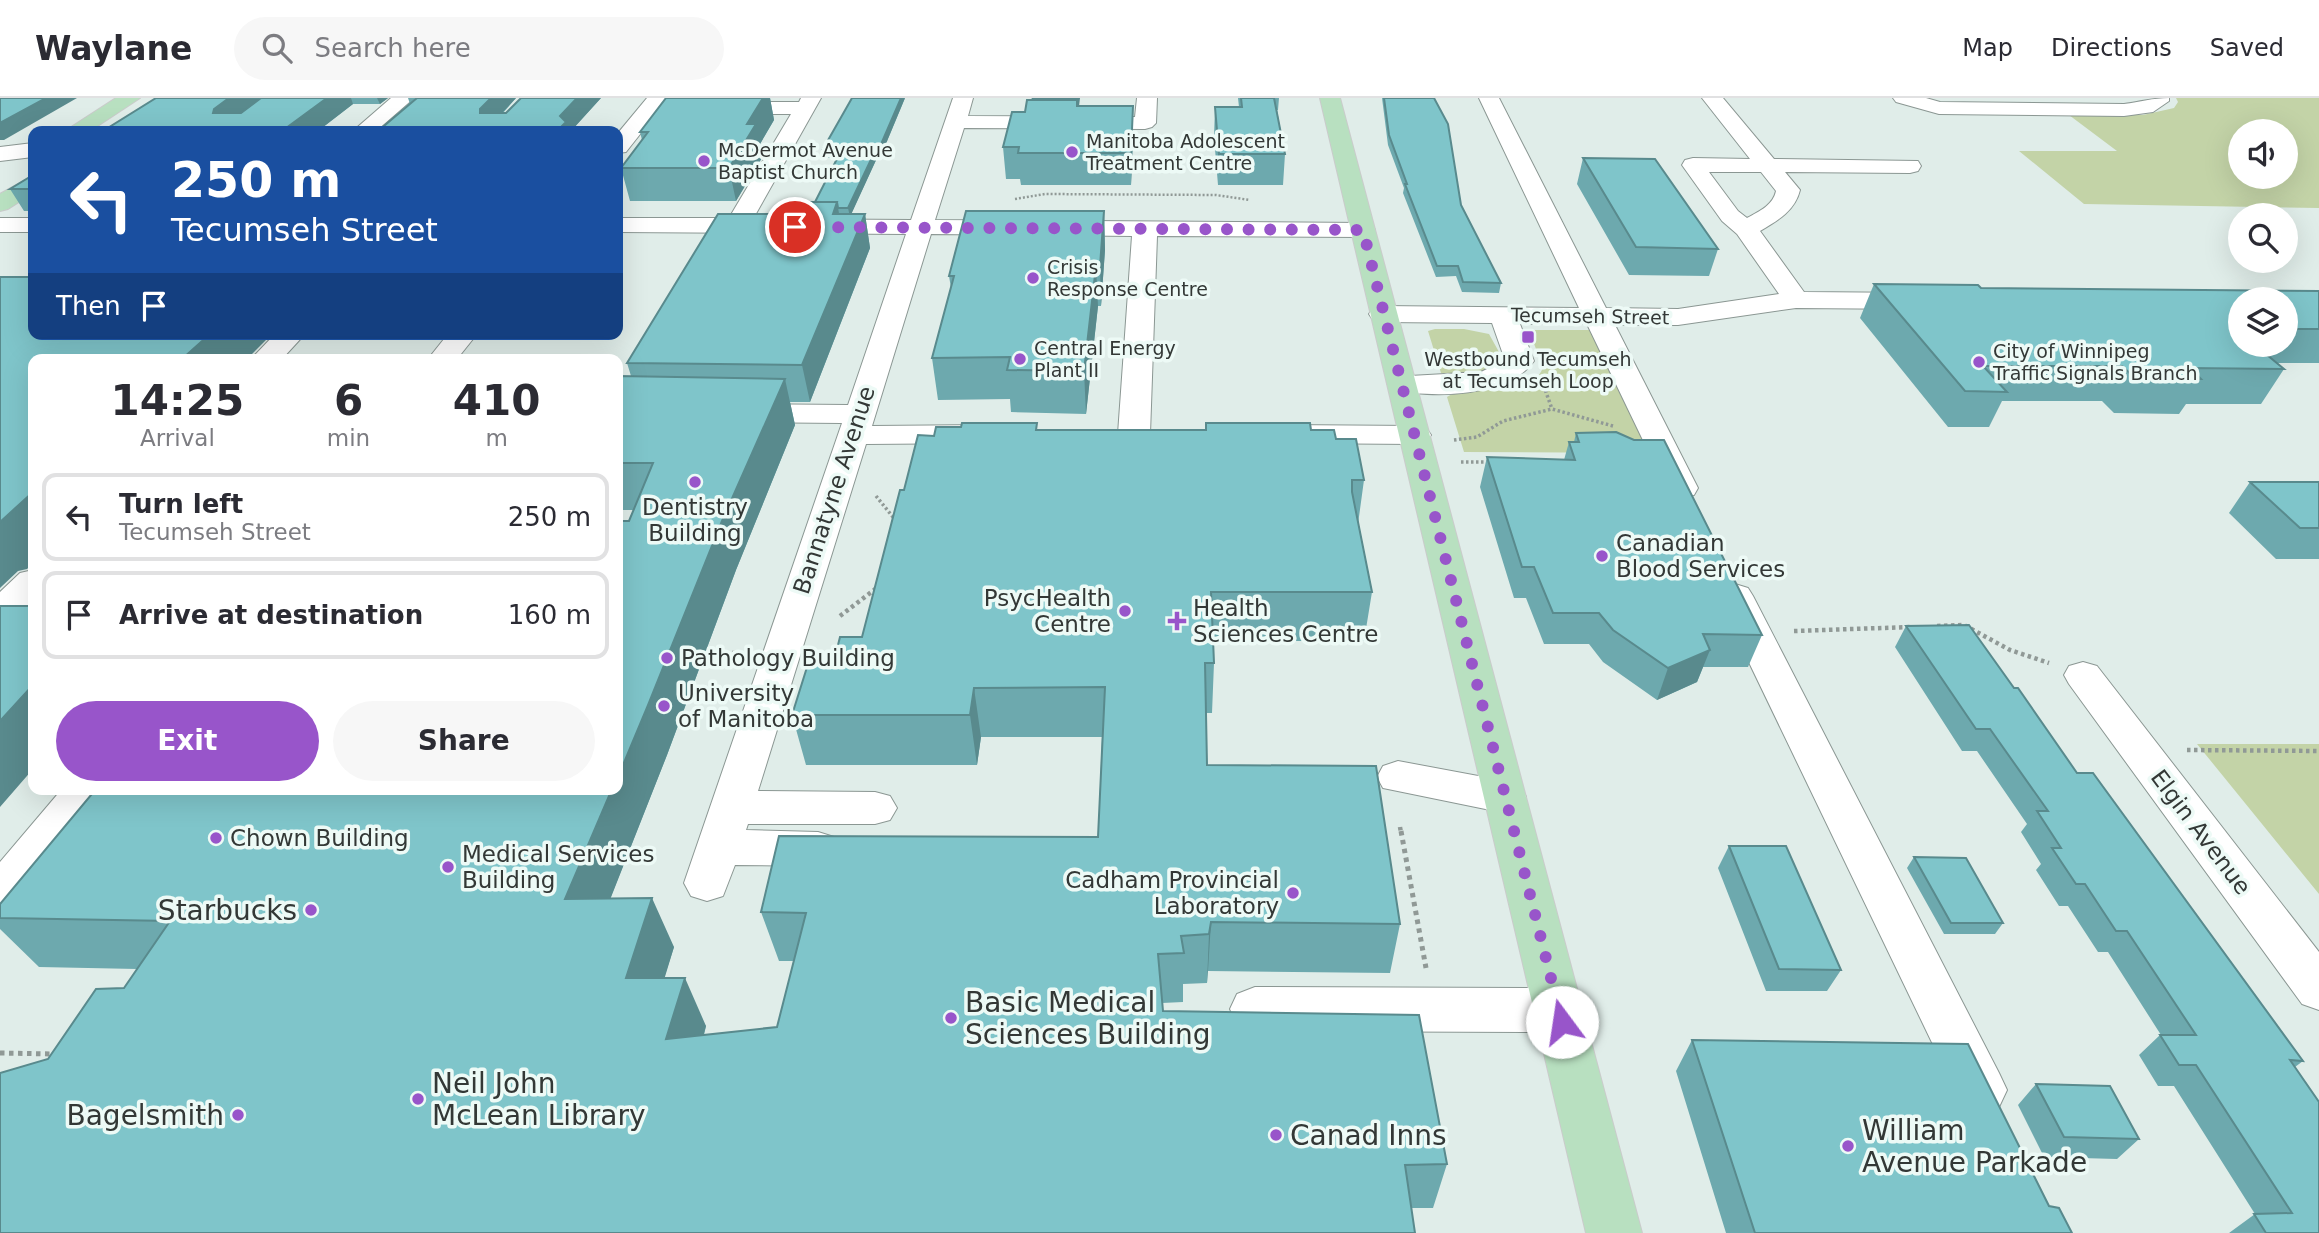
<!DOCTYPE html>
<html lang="en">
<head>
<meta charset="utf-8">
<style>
	:root { --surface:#fff; --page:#f7f7f7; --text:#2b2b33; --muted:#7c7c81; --line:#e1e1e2; --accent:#9855ca }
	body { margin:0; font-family:"DejaVu Sans",sans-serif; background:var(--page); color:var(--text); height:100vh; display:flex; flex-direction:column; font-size:26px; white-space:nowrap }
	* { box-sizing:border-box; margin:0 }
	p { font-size:23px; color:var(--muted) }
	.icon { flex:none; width:38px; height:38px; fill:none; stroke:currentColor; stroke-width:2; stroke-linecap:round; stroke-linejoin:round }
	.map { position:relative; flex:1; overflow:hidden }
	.side { position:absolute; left:28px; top:256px; width:595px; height:441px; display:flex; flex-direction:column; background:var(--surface); border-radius:14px; box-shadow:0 7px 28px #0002 }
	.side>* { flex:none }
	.top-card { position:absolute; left:28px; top:28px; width:595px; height:214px; border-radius:14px; box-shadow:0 7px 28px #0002; background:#1a4fa0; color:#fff; overflow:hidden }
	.fabs { position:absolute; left:2228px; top:21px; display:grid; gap:14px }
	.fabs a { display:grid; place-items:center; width:70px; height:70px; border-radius:50%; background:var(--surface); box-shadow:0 7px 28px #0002; font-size:35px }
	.pin { position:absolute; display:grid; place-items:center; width:60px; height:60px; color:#fff; margin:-30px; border:4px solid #fff; border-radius:50%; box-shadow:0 2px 7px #0007 }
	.me { position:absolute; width:77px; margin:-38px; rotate:346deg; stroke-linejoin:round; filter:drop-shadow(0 0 5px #0008) }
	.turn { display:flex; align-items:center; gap:24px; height:147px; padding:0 28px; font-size:32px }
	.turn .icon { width:91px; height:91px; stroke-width:2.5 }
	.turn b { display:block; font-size:49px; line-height:60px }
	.then { display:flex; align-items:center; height:66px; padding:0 28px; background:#0003; gap:14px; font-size:26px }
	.eta { display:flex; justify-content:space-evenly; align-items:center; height:119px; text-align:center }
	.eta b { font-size:42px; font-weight:800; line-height:49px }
	.action { display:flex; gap:14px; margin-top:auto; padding:14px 28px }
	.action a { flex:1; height:80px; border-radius:42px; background:var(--accent); color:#fff; font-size:28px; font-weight:800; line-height:80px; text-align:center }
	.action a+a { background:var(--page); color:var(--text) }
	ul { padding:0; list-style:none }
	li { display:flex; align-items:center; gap:21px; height:88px; margin:0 14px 10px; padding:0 14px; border:4px solid var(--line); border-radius:14px }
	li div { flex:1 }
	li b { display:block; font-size:26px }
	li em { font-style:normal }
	header { display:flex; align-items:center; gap:42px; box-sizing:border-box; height:98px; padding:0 35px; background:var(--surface); border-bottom:2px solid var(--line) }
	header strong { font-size:33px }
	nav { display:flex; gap:38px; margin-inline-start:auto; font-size:24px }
	.search { width:490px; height:63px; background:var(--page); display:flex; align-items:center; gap:18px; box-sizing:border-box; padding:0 24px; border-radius:38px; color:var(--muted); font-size:26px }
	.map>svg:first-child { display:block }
	.green { fill:#c3d3a7; fill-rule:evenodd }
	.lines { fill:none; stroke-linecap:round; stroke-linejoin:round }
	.minor-casing { stroke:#8b9793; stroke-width:2 }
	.major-casing { stroke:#cacbcb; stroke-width:2 }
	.path-far3 { stroke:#909996; stroke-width:2.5; stroke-dasharray:2 2; stroke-linecap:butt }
	.path-far2 { stroke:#909996; stroke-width:3.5; stroke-dasharray:2.5 2.5; stroke-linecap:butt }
	.path-far1 { stroke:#909996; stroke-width:4.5; stroke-dasharray:3.5 3.5; stroke-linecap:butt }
	.path { stroke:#909996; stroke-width:5; stroke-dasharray:4.5 4.5; stroke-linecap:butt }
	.minor { fill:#fff; fill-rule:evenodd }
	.major { fill:#b8e0c0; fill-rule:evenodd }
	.wall { fill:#6da9ae; fill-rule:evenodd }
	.shaded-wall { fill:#598a8d }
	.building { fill:#7fc5ca; stroke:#598a8d; stroke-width:2 }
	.route { stroke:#9855ca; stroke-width:12; stroke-dasharray:0 21.6 }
	.poi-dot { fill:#9855ca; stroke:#edfaf6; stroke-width:2.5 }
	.labels { text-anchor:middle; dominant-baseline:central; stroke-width:7; stroke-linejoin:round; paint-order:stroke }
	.far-poi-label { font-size:19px; fill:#333836; stroke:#edfaf6; text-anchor:start }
	.far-street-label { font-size:19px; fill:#333836; stroke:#edfaf6 }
	.street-label { font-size:23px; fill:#333836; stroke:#edfaf6 }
	.poi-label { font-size:23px; fill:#333836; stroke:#edfaf6; text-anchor:start }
	.near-poi-label { font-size:28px; fill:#333836; stroke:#edfaf6; text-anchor:start }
</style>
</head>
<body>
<header>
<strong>Waylane</strong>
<div class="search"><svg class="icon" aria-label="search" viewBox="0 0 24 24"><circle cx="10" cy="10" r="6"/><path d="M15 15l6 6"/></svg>Search here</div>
<nav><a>Map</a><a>Directions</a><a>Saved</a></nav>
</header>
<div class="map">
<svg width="2319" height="1135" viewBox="0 0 2319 1135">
	<rect width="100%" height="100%" fill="#e0ede9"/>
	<path class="green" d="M2176,0H2319V110L2084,106L2019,53H2117L2069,17H2143L2174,10L2178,4ZM2240,33H2286V79H2240Z
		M1435,231H1464L1489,236L1499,254L1502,266L1481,275H1441L1428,233Z
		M1529,232H1594L1652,355L1464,354L1447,299C1478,278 1522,313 1543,270Z
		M2197,646H2319V796Z"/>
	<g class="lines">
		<defs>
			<path id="minor" d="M391,0H414L376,33H353Z
				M647,0H668L665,4H799L801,0H821L753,121L911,122L953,0H973L968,18L1135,19L1137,0H1157L1156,25L1152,29L1145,31L964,30L935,122L1363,125L1372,127L1375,132L1372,137L1363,139L1157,138L1150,336L1145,343L1134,345L1123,343L1118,336L1132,138L931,136L872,328L987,327L998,329L1003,336L998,343L987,345L866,346L758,693L875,694L890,698L897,710L890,722L875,726H748L746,732L818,734L834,739L840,751L834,763L818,768L735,767L723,798L707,803L691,798L684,785L842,325L739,324L728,321L724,315L728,309L739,306L848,307L906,136L618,134V120H729L791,16H656L626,54L618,55V35Z
				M1479,0H1499L1606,210L1678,211L1779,196L1737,136L1722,123L1682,67L1685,62L1693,60L1750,61L1702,0H1723L1774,61L1918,63L1921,68L1918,73L1910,75L1785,74L1800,92C1795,113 1777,123 1760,133L1804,194L1919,195L1928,197L1932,203L1928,209L1919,211L1796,210L1678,227H1615L1698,390L1694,397L1682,400L1670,397L1666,390L1587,226H1520L1534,263C1509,299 1431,301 1392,291L1387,285L1392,279L1481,274L1505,262L1492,225L1383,224L1373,222L1369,216L1373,210L1383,208L1579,210ZM1709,74H1761L1776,93C1773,107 1760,113 1747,120L1738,113Z
				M1893,0H1926L1940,4L2124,6C2140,4 2153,0 2169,0V3L2153,14L2124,18L1939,16L1896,4Z
				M33,45V59L0,63V49Z
				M0,120H33V134H0Z
				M275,236H305L282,261H251Z
				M448,236H477L457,261H428Z
				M1285,327L1415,328L1426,330L1431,337L1426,344L1415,346L1285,345L1274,343L1269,336L1274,329Z
				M33,472V503L13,523L0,527V494L20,475Z
				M1735,486L1748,490L1753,498L1999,975L2007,992L1999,1009L1981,1016L1963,1009L1717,498L1722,490Z
				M2083,564L2097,568L2319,854V912L2302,906L2069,586L2064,577L2069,568Z
				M1398,663L1505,683L1520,688L1526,699L1520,710L1505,715L1383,690L1377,679L1383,668Z
				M62,691H108L16,809L0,815V764Z
				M1555,877L1572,883L1580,898C1570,918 1557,926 1537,934L1255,933L1237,926L1230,911L1237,896L1255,889L1528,890L1538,883Z"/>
			<path id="major" d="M116,0H140L90,33H65Z
				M1320,0H1340L1642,1135H1586Z
				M33,78V95L8,111L0,113V96Z"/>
		</defs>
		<use href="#minor" class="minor-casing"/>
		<use href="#major" class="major-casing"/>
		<path class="path-far3" d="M1015,101L1045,96L1216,97L1250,102"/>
		<path class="path-far2" d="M1542,283L1552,311
			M1454,342L1477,339L1503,323L1552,311L1613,328
			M1461,364H1491
			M876,398L897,424"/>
		<path class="path-far1" d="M840,518L878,489
			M1937,528L1964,527L2010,552L2049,565
			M1794,533L1911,529
			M718,555H742
			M2187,652L2319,653
			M1400,729L1401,735"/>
		<path class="path" d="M1401,733L1426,870
			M0,955L55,956"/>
		<use href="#minor" class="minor"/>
		<use href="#major" class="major"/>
	</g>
	<path class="wall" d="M156,0H388L380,6H353L318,33H103Z
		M408,0H516L503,15L601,0L571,33H378L410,6Z
		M666,0H770L774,22L760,46L763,58L736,103H630L621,70L642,42L640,34Z
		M905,0L880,60H877L851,116H865L870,150L810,304H790L795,327L736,472L667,657L610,801L674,849L664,880L706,928L704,937L777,929L794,863H779L761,814L1098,739L1102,639H981L977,667H806L792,617L833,567L862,539L904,392L934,338L1038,332H1205L1206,325L1311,332L1336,341L1364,382L1358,426L1372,494L1364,543H1213L1214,565L1212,615H1206L1207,667L1400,826L1390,875L1208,873L1207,885L1183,886V904L1162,905L1163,913L1447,1066L1433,1110H1411L48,961L124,890L137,871L39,869L0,831V806L618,691L629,423L633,412H618V278H631L627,265L792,116L815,104L838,60L824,59L823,51Z
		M1238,0H1279L1278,12H1277L1285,56L1283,87H1218L1214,39L1215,9H1239Z
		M1382,0H1434L1461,107L1501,185L1499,195L1462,194L1456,178L1436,179L1403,95L1404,90L1388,47Z
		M1079,8H1133V39L1131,87H1021L1020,81H1006L1003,49Z
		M1583,60L1718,151L1709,178L1629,177L1577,86Z
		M33,77V113H24L10,91Z
		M1104,113L1105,152L1101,208H1098L1086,316L1011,314L1010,301L938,302L932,260L951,190L949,178Z
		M1874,186L1981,190L2319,193V265H2277L2284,271L2261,306H2186L2179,316L2114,315L2102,303H2002L1989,329H1948L1860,220ZM2240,201H2286V247H2240Z
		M1576,335L1762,537L1748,569H1703L1697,584L1657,602L1603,564L1589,546H1544L1526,500H1514L1480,389L1487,359L1564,362L1569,344H1574Z
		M2319,383V461H2276L2229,415L2250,384H2318Z
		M1906,528L2014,590L2077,675L2303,963L2295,969L2319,1135H2229L2255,1116L2174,988H2158L2139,957L2160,937H2161L2108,854H2098L2068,808H2059L2036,772L2041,766L2021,734L2027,726L1977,653H1962L1895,549Z
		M1729,748L1841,872L1827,893H1766L1718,770Z
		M1914,759L2003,825L1995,836H1944L1907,770Z
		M1692,942L2049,1108L2072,1135H1726L1676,973Z
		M2036,986L2139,1041L2117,1061L2044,1059L2018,1007Z"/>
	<path class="shaded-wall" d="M46,0H77L4,42H0V25Z
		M229,0H265L223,31L213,15L214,11Z
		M327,0H351L353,6L318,33H282Z
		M377,0H388L380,6Z
		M491,0H516L487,31L480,15V11Z
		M577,0H601L571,33H557L560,18Z
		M763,0H770L774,22L760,46L763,58L736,103L729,70L747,26Z
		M901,0H905L880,60L879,51Z
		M1133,8V39L1131,87V55Z
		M876,51L877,60L850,119L848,110Z
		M837,104L843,138L833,116Z
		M1104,113L1105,152L1101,208L1100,168Z
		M865,116L870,150L810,304L802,267Z
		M1096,168L1098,208L1086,316L1084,273Z
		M210,236H272L247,261H182Z
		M785,281L795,327L736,472L667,657L591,850L565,801L612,691H618V679L722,423Z
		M33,394V465L27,471L18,473L0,490V424Z
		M1710,552L1697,584L1657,602L1668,570Z
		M33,587V671L0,709V623Z
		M974,590L981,639L977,667L970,617Z
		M652,800L674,849L650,928L626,880Z
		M1211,824L1208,873L1207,885L1209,836Z
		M685,880L706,928L689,989L666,941Z"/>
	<path class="building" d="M0,0H46L0,25Z
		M156,0H229L214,11L213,15H241L261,0H327L282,33H103Z
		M417,0H491L480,11V15H506L521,0H577L560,18L566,24L557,33H378Z
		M666,0H763L747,26H756L729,70H621L648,34H640Z
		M852,0H901L879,51H876L848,110H838L837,104H815L842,51H823Z
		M1033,0H1079L1078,8H1077V2H1032Z
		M1241,0H1274L1285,56H1219L1215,9H1242Z
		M1384,0H1434L1448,26L1461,107L1501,185L1463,184L1458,168H1437L1405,86H1407L1389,37Z
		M1027,2H1077V8H1133L1131,55H1018L1019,49H1003L1012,14H1025Z
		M1583,60L1655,61L1718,151L1636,149Z
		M33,77V91H10Z
		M798,104H837L833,116H865L802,267L627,265L718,116H792Z
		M966,113H1104L1100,168H1096L1084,273L1007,272L1010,259L932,260L954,178H949Z
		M0,179H33V236H210L182,261H33V394L0,424Z
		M1874,186L1978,187L1981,190L2319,193V231H2286V201H2240V231H2235L2240,235V247H2255L2284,271L2190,270L2201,281L2135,280L2122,268H1983L2007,294L1965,293Z
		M618,278L785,281L722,423L648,607L618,679V423H629L653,365H618Z
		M962,325H1037L1036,332H1206V325H1310L1311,332H1334L1336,341H1356L1364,382H1352V394L1372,494H1211L1214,565H1205L1207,667L1376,668L1400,826L1211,824L1209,836L1181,838L1184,855L1158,856L1163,913L1419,917L1447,1066L1405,1067L1415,1135H0V975L48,961L96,891L124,890L170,823L0,820V806L96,691H612L565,801L652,800L626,880H685L666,941L777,929L806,815L761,814L779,738L1098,739L1105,589L974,590L970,617H792L808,566L833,567L840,539H862L900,392H904L918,337L934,338L936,329H961Z
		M1616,334L1634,342H1664L1762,537L1703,536L1710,552L1668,570L1613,532L1599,515H1553L1534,469H1522L1487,359L1575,362L1569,344H1579L1576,335Z
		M2250,384H2319V430H2300Z
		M0,508H33V587L0,623Z
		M1969,527L2014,590H2018L2077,675H2093L2303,963L2290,962L2319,1004V1135H2266L2254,1116L2292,1115L2196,967H2179L2160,937H2196L2127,833H2116L2085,786H2076L2052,750H2061L2037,713H2048L1990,631H1976L1906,528Z
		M1729,748H1786L1841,872L1779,871Z
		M1914,759L1966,760L2003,825H1951Z
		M1692,942L1968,946L2049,1108L2059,1110L2072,1135H1755Z
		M2036,986L2110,988L2139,1041L2064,1039Z"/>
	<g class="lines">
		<path class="route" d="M795,129L1363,132L1562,924"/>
	</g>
	<g class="poi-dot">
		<circle cx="1072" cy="54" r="7"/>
		<circle cx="704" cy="63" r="7"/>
		<circle cx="1033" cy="180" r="7"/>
		<rect x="1521" y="232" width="14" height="14" rx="3.5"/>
		<circle cx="1020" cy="261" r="7"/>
		<circle cx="1979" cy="264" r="7"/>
		<circle cx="695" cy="384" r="7"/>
		<circle cx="1602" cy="458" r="7"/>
		<circle cx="1125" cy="513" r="7"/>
		<path d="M1173.5 512.5h7v7h7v7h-7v7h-7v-7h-7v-7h7z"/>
		<circle cx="667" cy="560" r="7"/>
		<circle cx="664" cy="608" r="7"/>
		<circle cx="216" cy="740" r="7"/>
		<circle cx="448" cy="769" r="7"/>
		<circle cx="1293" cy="795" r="7"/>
		<circle cx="311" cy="812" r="7"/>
		<circle cx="951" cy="920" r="7"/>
		<circle cx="418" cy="1001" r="7"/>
		<circle cx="238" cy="1017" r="7"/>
		<circle cx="1276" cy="1037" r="7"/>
		<circle cx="1848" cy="1048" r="7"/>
	</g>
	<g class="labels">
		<g class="far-poi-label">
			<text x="1086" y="43">Manitoba Adolescent<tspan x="1086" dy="22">Treatment Centre</tspan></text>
			<text x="718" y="52">McDermot Avenue<tspan x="718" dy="22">Baptist Church</tspan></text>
			<text x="1047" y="169">Crisis<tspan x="1047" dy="22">Response Centre</tspan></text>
			<text x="1034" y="250">Central Energy<tspan x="1034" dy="22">Plant II</tspan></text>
			<text x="1993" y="253">City of Winnipeg<tspan x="1993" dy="22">Traffic Signals Branch</tspan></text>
			<text x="1528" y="261" text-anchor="middle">Westbound Tecumseh<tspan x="1528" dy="22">at Tecumseh Loop</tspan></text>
		</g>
		<g class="far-street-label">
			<text transform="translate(1590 218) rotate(1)">Tecumseh Street</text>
		</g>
		<g class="street-label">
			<text transform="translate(834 392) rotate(-72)">Bannatyne Avenue</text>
			<text transform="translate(2201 734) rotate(53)">Elgin Avenue</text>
		</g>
		<g class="poi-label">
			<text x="695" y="409" text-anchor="middle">Dentistry<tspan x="695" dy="26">Building</tspan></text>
			<text x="1616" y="445">Canadian<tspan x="1616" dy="26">Blood Services</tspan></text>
			<text x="1111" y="500" text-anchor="end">PsycHealth<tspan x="1111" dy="26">Centre</tspan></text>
			<text x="1193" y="510">Health<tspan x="1193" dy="26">Sciences Centre</tspan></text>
			<text x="681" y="560">Pathology Building</text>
			<text x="678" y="595">University<tspan x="678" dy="26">of Manitoba</tspan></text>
			<text x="230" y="740">Chown Building</text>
			<text x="462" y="756">Medical Services<tspan x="462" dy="26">Building</tspan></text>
			<text x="1279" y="782" text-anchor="end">Cadham Provincial<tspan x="1279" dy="26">Laboratory</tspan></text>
		</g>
		<g class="near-poi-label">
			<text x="297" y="812" text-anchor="end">Starbucks</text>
			<text x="965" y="904">Basic Medical<tspan x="965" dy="32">Sciences Building</tspan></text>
			<text x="432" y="985">Neil John<tspan x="432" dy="32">McLean Library</tspan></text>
			<text x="224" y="1017" text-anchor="end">Bagelsmith</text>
			<text x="1862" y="1032">William<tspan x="1862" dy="32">Avenue Parkade</tspan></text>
			<text x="1290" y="1037">Canad Inns</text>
		</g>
	</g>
</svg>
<div class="fabs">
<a><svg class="icon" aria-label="sound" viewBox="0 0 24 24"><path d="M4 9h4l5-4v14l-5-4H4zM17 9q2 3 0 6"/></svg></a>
<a><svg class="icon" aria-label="search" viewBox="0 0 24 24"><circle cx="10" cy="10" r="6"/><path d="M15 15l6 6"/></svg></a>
<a><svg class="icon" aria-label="layers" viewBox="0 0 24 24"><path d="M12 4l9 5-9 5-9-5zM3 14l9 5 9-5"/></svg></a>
</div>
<div class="pin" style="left:795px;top:129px;background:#d93025"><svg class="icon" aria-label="arrive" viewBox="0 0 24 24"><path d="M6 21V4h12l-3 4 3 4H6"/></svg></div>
<svg class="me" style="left:1562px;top:924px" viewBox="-20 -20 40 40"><circle r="19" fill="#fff"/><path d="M0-13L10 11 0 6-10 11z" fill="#9855ca"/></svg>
<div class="top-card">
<div class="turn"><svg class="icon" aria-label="left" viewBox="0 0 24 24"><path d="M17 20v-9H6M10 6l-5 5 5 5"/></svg><div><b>250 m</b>Tecumseh Street</div></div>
<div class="then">Then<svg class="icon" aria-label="arrive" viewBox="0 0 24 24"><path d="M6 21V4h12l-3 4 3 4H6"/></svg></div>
</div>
<section class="side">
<div class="eta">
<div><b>14:25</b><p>Arrival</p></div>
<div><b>6</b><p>min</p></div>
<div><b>410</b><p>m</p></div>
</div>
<ul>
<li><svg class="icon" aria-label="left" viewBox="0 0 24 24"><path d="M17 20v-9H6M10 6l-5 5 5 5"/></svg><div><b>Turn left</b><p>Tecumseh Street</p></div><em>250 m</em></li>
<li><svg class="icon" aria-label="arrive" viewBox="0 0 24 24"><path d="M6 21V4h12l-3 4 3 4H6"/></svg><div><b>Arrive at destination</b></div><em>160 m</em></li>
</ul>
<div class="action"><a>Exit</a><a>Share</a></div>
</section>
</div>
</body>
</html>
